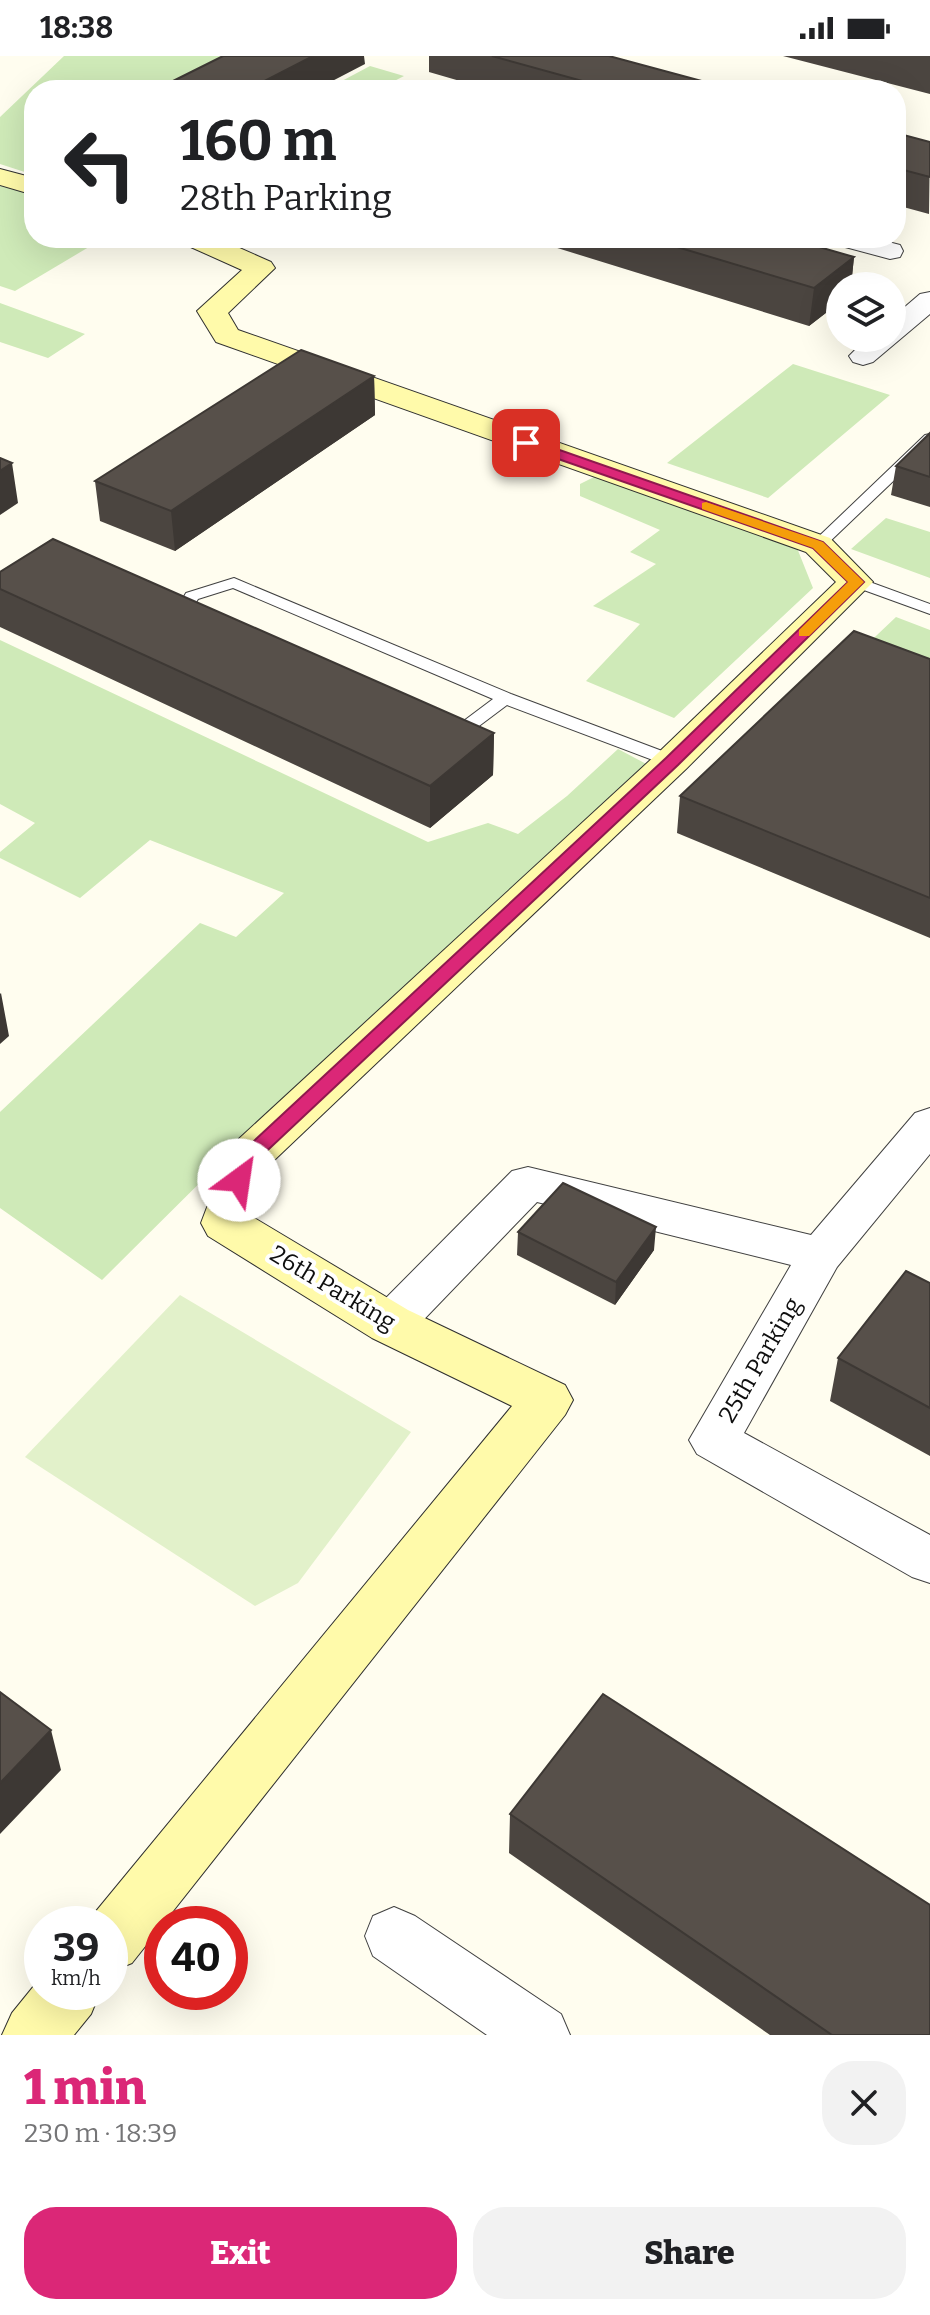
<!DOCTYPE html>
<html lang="en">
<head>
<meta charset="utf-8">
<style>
	:root { --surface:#fff; --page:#f2f2f2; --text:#202124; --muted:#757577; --accent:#db2777 }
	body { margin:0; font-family:Bitter,serif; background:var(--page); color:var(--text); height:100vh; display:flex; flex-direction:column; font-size:30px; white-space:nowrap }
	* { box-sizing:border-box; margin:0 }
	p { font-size:26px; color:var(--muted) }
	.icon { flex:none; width:44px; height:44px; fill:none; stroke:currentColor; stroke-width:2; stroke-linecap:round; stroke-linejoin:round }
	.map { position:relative; height:1979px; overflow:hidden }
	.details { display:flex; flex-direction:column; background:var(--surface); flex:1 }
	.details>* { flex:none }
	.hud { position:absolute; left:24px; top:24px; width:882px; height:168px; border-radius:32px; box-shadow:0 8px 32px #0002; background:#fff; color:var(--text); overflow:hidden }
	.buttons { position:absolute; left:826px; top:216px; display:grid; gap:16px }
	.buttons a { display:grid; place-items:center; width:80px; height:80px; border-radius:50%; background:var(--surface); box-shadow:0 8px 32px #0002; font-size:40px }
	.speed { position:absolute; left:24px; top:1850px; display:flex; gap:16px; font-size:40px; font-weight:700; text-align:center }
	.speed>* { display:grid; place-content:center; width:104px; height:104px; border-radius:50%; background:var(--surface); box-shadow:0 8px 32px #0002; line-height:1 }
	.speed small { font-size:20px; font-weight:400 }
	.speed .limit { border:12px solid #d22; background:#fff; color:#111 }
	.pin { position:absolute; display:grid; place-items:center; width:68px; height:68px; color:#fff; margin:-34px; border-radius:16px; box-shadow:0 4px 12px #0006 }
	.me { position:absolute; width:88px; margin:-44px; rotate:31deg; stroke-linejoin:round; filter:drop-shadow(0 0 6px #0008) }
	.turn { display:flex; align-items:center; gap:28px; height:168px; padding:0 24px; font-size:36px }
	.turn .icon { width:104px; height:104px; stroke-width:2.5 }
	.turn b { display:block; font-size:56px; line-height:68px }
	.round { display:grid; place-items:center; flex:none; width:84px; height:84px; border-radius:32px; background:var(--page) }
	.headline { display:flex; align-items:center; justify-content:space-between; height:136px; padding:0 24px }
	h1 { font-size:48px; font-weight:800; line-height:60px; color:var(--accent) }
	.primary-button { display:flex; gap:16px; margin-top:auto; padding:16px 24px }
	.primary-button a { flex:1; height:92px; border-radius:32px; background:var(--accent); color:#fff; font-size:32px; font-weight:800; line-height:92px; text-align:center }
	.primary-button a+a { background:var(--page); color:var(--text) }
	.status { display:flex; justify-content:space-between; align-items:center; height:56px; padding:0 40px; background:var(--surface); direction:ltr }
	.status svg { height:22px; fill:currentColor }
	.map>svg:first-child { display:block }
	.green { fill:#cfeab8 }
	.pitch { fill:#e2f1ca }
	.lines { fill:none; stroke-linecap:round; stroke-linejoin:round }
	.lane-casing { stroke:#414141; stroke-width:2 }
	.street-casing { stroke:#414141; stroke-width:2 }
	.secondary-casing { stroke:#303030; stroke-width:2 }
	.lane { fill:#fff; fill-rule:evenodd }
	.street { fill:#fff; fill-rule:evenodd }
	.secondary { fill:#fffaaa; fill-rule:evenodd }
	.wall { fill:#4b4540 }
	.shaded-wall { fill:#3d3834 }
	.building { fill:#57504a; stroke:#3d3834; stroke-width:2 }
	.route { fill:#db2777; stroke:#8e194d; stroke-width:2 }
	.slow { fill:#f59e0b }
	.labels { text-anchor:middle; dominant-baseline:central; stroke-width:8; stroke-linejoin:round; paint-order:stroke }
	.street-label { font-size:24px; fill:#0e0e0e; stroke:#fff }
</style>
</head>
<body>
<div class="status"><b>18:38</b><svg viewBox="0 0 49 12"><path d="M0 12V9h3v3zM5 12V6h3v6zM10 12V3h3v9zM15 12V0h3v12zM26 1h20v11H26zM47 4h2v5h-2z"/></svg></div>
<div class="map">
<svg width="930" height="1979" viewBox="0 0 930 1979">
	<rect width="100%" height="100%" fill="#fffdef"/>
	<path class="green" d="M64,0H245L198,34H34V119L0,108V61Z
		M370,10L404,20L377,34H325Z
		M0,128L34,139V182H104L15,235L0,230Z
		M0,247L85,278L48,302L0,286Z
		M793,308L890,339L768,442L667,407Z
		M594,421L620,427L797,492L813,532L674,662L586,625L640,568L593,550L656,508L630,496L660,474L580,440V428Z
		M886,462L930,476V522L851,493Z
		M896,561L930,574V625L858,597Z
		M0,584L428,786L488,767L518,778L567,740L618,693L652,711L267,1060L102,1224L0,1152V1056L200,867L236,881L284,837L150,784L80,842L0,802V796L35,767L0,748Z"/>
	<path class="pitch" d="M180,1239L411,1376L298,1527L255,1550L25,1401Z"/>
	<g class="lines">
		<defs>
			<path id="lane" d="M930,378V390L823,492H813V486L925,379Z
				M856,521L930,548V558L850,529V523Z
				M234,522L511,638L678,701L681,705L672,710L666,709L507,649L471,676H440L437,672L440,668L461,667L493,643L233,532L198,543L183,570H171L169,567L186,537Z"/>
			<path id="street" d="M830,182H873L900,189L903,195L900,201L890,203L834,188Z
				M930,236V258L873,306L863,309L853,306L849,300L867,282H892V262L920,238Z
				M930,1052V1098L837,1211L744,1377L930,1479V1527L912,1521L697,1398L689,1384L791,1209L537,1146L407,1281L390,1286L373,1281L366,1268L373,1255L512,1115L528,1111L811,1179L915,1057Z
				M394,1851L415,1860L561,1958L570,1979H487L373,1900L365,1880L373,1860Z"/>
			<path id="secondary" d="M0,113L34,122V139L0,129Z
				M180,182H217L271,206L275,212L228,257L238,274L830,482L873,526L686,713L267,1111L251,1160L408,1254L565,1329L573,1344L565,1359L132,1907L110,1916V1868H87L88,1865L512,1350L372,1282L208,1180L201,1167L230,1091L658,697L836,526L806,496L216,286L197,255L242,214L184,188Z
				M42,1920V1936H100L91,1958L74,1979H2L12,1957Z"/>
		</defs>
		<use href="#lane" class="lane-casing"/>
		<use href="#street" class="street-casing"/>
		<use href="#secondary" class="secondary-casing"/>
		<use href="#lane" class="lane"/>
		<use href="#street" class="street"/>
		<use href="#secondary" class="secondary"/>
	</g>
	<path class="wall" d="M429,0H609L735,34H491L429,16Z
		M783,0H930V38Z
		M896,77L930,86L929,158L896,149Z
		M525,182H788L854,201L851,230H840V246L809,270Z
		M374,320L375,359L175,495L100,465L95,425Z
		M930,377V451L891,439L896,410Z
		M0,516L494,677L493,719L430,772L0,571Z
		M930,603V882L677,777L680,740Z
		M518,1176L654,1194L615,1249L517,1199Z
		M930,1227V1400L830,1345L838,1302Z
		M510,1758L930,1979H770L509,1797Z"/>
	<path class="shaded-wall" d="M313,0H364L365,8L315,34H247Z
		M854,201L851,230H840V246L809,270L814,232Z
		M374,320L375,359L175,495L171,455Z
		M12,407L18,447L0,459V415Z
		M494,677L493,719L430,772V730Z
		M1,937L9,980L0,988V938Z
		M656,1171L654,1194L615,1249L616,1226Z
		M51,1674L61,1714L0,1778V1727Z"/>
	<path class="building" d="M223,0H313L247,34H155Z
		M492,0H609L735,34H615Z
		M896,77L930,86V121L896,112Z
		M647,182H788L854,201L814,232Z
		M301,294L374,320L171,455L95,425Z
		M930,377V421L896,410Z
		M0,402L12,407L0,415Z
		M53,483L494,677L430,730L0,533V516Z
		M854,575L930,603V842L680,740Z
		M563,1127L656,1171L616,1226L518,1176Z
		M906,1215L930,1227V1352L838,1302Z
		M0,1636L51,1674L0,1727Z
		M603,1638L930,1849V1979H832L510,1758Z"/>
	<path class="route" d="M521,384H531L823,486L864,526L678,709L255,1106L246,1129H233L230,1124L240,1098L666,702L848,526L813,492L521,390Z"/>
	<path class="slow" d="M706,446L823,486L864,526L809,580H799V574L848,526L813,492L702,453V447Z"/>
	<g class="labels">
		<g class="street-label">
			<text transform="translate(333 1232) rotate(31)">26th Parking</text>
			<text transform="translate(760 1304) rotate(-60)">25th Parking</text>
		</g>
	</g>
</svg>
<div class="buttons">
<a><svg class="icon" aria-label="layers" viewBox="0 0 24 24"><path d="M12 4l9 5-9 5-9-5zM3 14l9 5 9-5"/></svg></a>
</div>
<div class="speed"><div>39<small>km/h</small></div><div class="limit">40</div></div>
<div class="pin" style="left:526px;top:387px;background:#d93025"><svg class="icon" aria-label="arrive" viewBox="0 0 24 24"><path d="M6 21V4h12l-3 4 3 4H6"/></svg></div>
<svg class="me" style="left:239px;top:1124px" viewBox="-20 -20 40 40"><circle r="19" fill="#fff"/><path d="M0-13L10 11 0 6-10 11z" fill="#db2777"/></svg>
<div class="hud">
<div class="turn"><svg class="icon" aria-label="left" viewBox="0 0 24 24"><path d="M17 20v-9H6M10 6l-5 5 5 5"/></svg><div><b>160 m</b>28th Parking</div></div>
</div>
</div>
<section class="details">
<div class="headline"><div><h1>1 min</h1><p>230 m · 18:39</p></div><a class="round"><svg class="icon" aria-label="close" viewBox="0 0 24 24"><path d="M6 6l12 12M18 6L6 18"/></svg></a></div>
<div class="primary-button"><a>Exit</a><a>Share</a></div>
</section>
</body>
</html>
